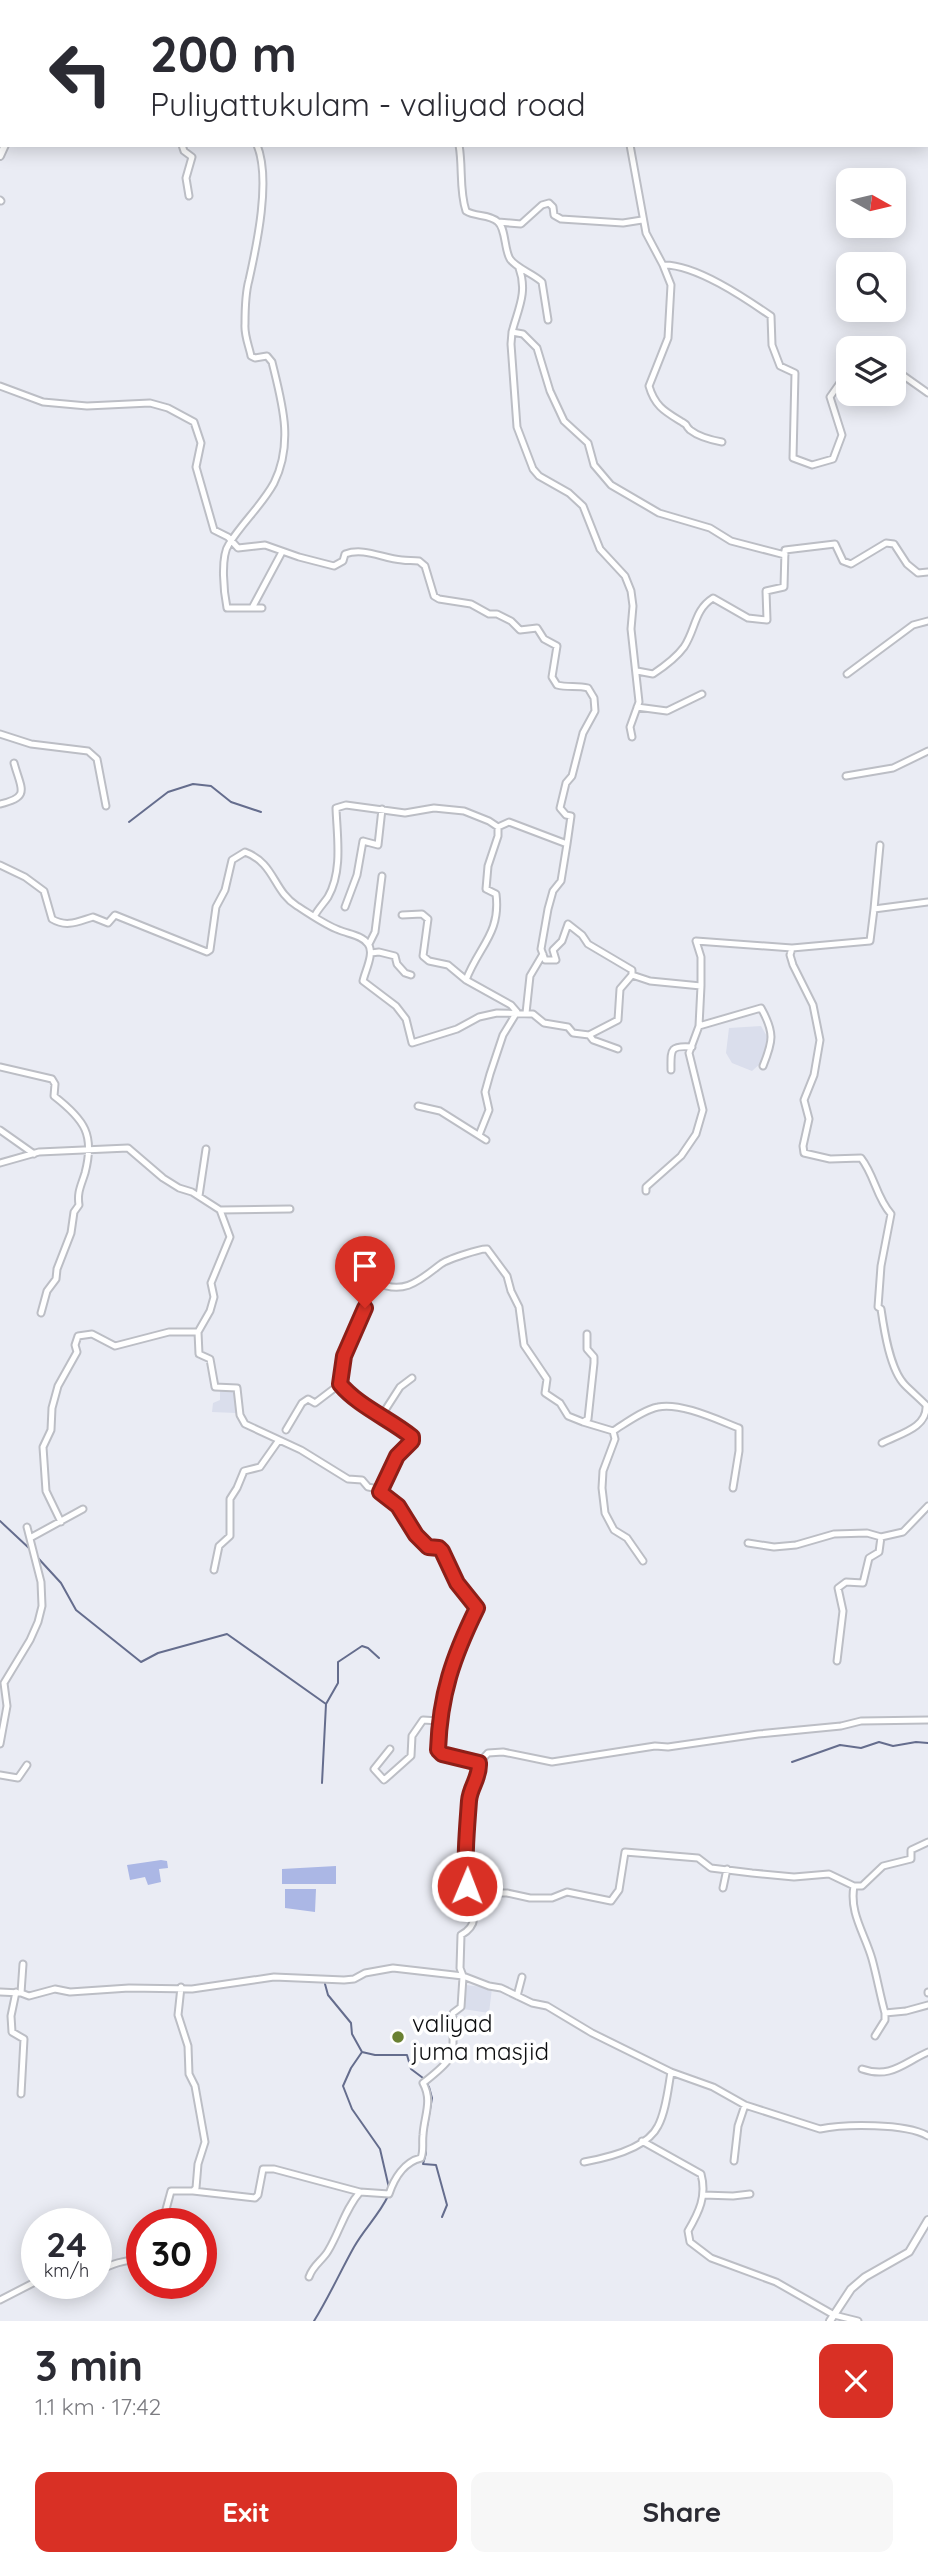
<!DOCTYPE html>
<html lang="en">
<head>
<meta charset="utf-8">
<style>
	:root { --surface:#fff; --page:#f7f7f7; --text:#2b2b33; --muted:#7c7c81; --accent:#d93025 }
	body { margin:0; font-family:Quicksand,sans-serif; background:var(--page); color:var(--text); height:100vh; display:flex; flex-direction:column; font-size:26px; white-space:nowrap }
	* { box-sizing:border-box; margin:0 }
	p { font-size:23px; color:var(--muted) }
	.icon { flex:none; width:38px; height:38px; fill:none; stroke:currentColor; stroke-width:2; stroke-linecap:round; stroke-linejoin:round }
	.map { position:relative; height:2321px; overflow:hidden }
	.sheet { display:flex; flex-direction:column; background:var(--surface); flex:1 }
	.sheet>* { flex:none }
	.top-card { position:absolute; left:0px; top:0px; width:929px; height:147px; box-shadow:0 4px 18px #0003; background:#fff; color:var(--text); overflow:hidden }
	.needle { width:46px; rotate:98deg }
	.buttons { position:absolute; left:836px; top:168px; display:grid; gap:14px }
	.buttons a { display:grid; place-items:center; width:70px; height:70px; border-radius:14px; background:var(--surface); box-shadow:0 4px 18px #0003; font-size:35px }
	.speed { position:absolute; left:21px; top:2208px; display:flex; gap:14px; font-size:35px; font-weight:700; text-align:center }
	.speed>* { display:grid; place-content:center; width:91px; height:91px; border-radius:50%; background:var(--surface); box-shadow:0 4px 18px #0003; line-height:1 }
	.speed small { font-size:18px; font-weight:400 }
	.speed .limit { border:10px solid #d22; background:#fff; color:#111 }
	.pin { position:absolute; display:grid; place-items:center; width:60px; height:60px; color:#fff; margin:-72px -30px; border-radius:50% 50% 50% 0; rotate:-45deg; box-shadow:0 0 7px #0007 }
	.pin .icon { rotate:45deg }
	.me { position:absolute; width:77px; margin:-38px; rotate:1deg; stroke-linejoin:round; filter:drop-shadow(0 0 5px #0008) }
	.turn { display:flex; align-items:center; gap:24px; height:147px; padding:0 35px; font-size:32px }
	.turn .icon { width:91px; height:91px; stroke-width:2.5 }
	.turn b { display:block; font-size:49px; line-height:60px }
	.round { display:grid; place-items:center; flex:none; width:74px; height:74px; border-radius:14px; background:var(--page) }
	.headline { display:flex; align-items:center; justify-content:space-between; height:119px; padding:0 35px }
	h1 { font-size:42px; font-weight:700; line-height:52px }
	.button { display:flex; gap:14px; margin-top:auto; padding:14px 35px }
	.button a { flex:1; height:80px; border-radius:14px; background:var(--accent); color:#fff; font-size:28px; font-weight:700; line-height:80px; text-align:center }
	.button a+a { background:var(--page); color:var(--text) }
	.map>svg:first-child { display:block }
	.built { fill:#dadeec }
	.green { fill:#abb7e5 }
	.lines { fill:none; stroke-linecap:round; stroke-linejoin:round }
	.stream { stroke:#656d8d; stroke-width:2 }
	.minor-casing { stroke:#bcbec5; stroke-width:9 }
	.major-casing { stroke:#bcbec5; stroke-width:10 }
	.minor { stroke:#fff; stroke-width:5 }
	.major { stroke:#fff; stroke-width:6 }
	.route-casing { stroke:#8d1f18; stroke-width:18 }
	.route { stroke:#d93025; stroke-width:12 }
	.poi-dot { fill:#6a8133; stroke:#fff; stroke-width:2.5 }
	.labels { text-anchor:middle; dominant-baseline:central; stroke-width:7; stroke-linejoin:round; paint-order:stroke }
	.poi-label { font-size:24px; fill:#0d0e10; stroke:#fff; text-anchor:start }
</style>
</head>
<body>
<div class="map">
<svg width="928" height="2321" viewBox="0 0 928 2321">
	<rect width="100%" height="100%" fill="#eaecf4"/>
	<path class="built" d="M761,1026L768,1038L761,1063L752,1071L732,1063L726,1053L729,1028Z
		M220,1389L237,1391L236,1413L212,1412L213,1403L220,1400Z
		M466,1985L492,1988L489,2013L463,2009Z"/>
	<path class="green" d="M161,1860L167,1861L168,1868L159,1869L161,1882L148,1885L145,1877L130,1880L127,1865Z
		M336,1866V1884H282V1869Z
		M285,1889H316L315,1912L285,1908Z"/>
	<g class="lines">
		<path class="stream" d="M129,822L168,792L193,784L211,786L231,802L261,812
			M0,1521L30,1549
			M38,1558L61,1583L76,1610L141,1662L158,1653L227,1634L326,1704
			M792,1762L840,1745L861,1748L879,1742L893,1746L916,1742L928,1743
			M322,1783L326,1704L338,1683V1662L362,1646L368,1648L379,1658
			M325,1984L328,1995L351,2023L352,2034L362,2052L375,2055H407L411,2069L423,2078L429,2087L432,2098L426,2132V2153L423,2164L436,2165L447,2205L442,2217
			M362,2052L351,2068L343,2086L352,2109L380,2149L389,2188
			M314,2321C329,2297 340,2272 354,2247C364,2229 379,2215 388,2196"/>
		<defs>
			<path id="minor" d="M267,2L268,0
				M431,2L434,0
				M480,2L481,0
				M631,2V0
				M0,6H2
				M182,145L184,151L192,157L186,178L189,196
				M257,145C271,179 257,244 249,280C245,294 245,310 245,324C244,335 249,346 251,356L255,358L267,356L272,362C282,403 294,442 274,483C262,505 242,523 229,544C220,557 224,593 227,608H262
				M459,145C463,167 459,190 466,211C475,217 490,214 498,222C506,229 504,249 510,259C516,268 532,273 542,282L548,320
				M630,145L646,233L663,265C695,264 745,298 771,316L772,345L780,366L795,373L793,458L812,465L833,459L842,435L830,397L849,370
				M0,200L1,201
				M498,222L521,224L542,205L549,203L553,207L554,215L561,219L623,223L642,220
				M663,265L671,285L668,338L649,386C655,407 666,412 682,422C689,426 684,424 690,430C699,437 711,440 722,442
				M512,332C518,309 528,292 519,268
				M863,348H870
				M894,369L928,393
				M0,386L43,402L87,406L150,403L168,408L194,422L201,443L196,467L214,530L228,537L238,548L265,545L299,557L334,566L343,561L345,554C365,547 383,559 402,560C408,561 413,560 419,561L425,566L434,596L439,599L471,604L489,614H497L511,621L520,630L537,628L544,639L557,646L552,677L557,685C568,688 577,685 588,688L594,698L595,711L583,733L572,776L566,783L560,808L566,815L571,816L567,844L509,822L498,827L489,821L464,811L434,808L405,813L346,805L336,808C337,836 343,871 328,897C324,903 319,908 315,915
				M252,608L282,552
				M637,671L653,674C665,666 676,658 684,647C696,629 694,610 713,598L748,618L767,620L766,591L784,587L785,550L835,544L843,561L851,564L886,543L894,544L907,564L918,573L928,572
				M847,674L913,625L928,621
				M637,707L667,711L702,694
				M0,734L31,744L88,751L97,759L106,806
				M632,737L630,727L639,702L631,629L633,606L631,591L625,576L600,549L583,506L569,493L539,476L533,469L517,427L511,344L512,332L523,334L537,348L550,391L564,421L588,443L594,465L611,485L659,513L710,528L731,541L785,555
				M846,776L893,768L928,751
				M0,804C31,797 21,789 14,763
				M0,865L25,877L44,891L52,919C67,928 79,921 93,917L108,923L115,915L207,952L210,950L216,907L225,890L232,860L245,852C275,863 273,891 297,906C310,914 325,925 339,930C348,934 362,935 368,944C375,953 365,971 363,981L396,1006L406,1019L412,1043L457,1029L479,1017L497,1013L533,1014L544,1023L568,1027L573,1033L589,1035L618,1020L620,989L632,975V970L588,944L582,935L568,924L562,941L553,950L556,960H545L541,949L548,909L553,891L561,881L567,844
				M345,907L357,875L363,841L378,845L382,809
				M874,909L880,845
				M402,915L422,914L428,919L423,956L429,961L448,965L466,980L511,1005L517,1012L503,1035L490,1074L485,1092L489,1110L479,1135
				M369,944L375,932L382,876
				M792,948L790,955L793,965L813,1005L820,1040L814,1075L804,1100L809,1119L803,1146L804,1153L830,1159L861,1158C875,1176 876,1197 891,1214L881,1266L878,1307L881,1309C884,1330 890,1370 905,1385C912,1392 919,1398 926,1405C928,1428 899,1434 882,1443
				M371,953L379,952L395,956L397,964L405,973L411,975
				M632,975L650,981L701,986V957L696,941L792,948L870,941L874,909L928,902
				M466,980C479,946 501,933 496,894L486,889L488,866L498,836V827
				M526,1013L530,976L543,954
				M699,1026L761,1008C775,1033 773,1041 763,1066
				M589,1035L593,1040L618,1049
				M0,1067L52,1079L55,1084L54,1096C85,1120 95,1135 85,1173C81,1186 77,1192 79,1205L74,1212L71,1233L57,1269L56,1279L47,1291L41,1313
				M671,1070C671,1050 669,1045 692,1047
				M418,1106L440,1111L486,1140
				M0,1130L34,1154
				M0,1163L39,1152L128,1148L163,1178L179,1188L192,1192L220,1210L230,1237L211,1283L214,1297L210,1311L198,1332L199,1354L210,1359L215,1387L237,1388L240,1415L245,1424L301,1450L348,1479L362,1480L368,1487C394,1489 411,1530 428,1547L439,1548L442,1551L457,1583L477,1608C453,1657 441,1694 438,1750C447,1759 466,1763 479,1763
				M646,1191V1187L681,1156L696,1134L703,1110L689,1053L699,1026L701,986
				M199,1196L206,1149
				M220,1210L290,1209
				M362,1270L365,1295
				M382,1415L400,1387L412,1378
				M583,1422L613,1431L615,1439L603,1471L602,1488L605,1513L614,1530L627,1538L643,1561
				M286,1430L302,1403L308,1399L315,1403L340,1384
				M613,1431C626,1423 643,1410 658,1407C680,1402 718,1420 739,1428V1451L733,1488
				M380,1492L397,1456L412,1441V1437C389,1419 358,1406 340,1384L344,1356L365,1308V1295L376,1282C404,1296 420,1280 441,1264C446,1260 481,1248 487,1249L507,1276L511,1291L519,1307L524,1345L547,1379L545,1393L560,1403L568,1416L583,1422L588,1419L594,1363V1357L587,1349V1334
				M61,1522L46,1491L43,1447L51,1430L52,1408L58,1386L77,1352L75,1345L78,1336L92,1334L115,1346L169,1332H198
				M30,1538L83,1509
				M748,1543L774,1547L796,1545L834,1534L867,1533L881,1537L903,1532L928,1506
				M214,1570L219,1546L230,1536V1499L237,1488L244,1471L260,1467L279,1440
				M837,1661L843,1611L838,1588L846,1582L863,1583L869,1558L879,1552L881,1537
				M0,1744L7,1706L4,1683L30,1640L38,1622L42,1606L41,1582L27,1527
				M390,1749L374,1769L384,1780L411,1756L412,1736L423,1720L439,1721
				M479,1763L488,1753L503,1752L552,1762L655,1746L668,1747L758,1734L841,1726L861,1721L928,1720
				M0,1775L18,1778L27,1765
				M854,1886C849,1913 865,1934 872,1959C877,1977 880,1995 885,2013
				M467,1888L477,1893H507L530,1898H552L567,1892L611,1901L619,1890L625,1852L698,1858L711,1868L752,1873L794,1877L829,1874L854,1886H862L883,1866L911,1859V1850L928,1842
				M723,1888L727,1869
				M463,1976L460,1968L461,1935C487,1921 466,1899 466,1877C466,1852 467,1825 470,1800C471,1787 480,1777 479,1763
				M0,1992L21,1993L29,1996L55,1989L70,1992L129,1988L192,1989L274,1977L344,1980L354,1979L365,1973L393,1968L463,1976L489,1986L501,1988L532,2003L547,2006L592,2033L671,2072L713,2087L745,2105L820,2129C844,2124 906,2123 928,2136
				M16,1992L11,2016L12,2032L24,2039L21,2094
				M928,1992V1993
				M21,1993L23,1964
				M517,1996L522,1977
				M875,2036L885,2020V2013L906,2011L928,2005
				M862,2069C891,2079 903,2063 928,2052
				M642,2141L701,2174C707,2196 699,2212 688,2231L690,2242L711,2258L776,2282L834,2315L858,2321
				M734,2161L738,2126L745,2105
				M584,2162C606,2158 647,2149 658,2126C666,2111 668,2089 671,2072
				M193,2191L255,2198L258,2195L263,2169H274L360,2192
				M703,2195L733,2196L750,2194
				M162,2224L171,2191H193L196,2188L198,2164L205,2142L195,2086L189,2074L188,2046L178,2015L181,1987
				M100,2230L107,2266
				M96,2272C110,2265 126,2258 142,2261
				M309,2277C313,2265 322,2261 328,2251C340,2231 345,2209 360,2192L389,2194C394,2179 404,2162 421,2158C424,2151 422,2143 423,2135C424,2116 433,2101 423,2083C460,2054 452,2057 453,2013L461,2007L463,1977
				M0,2300L37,2281"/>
			<path id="major" d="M64,2L65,0
				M0,156L5,145
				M830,2321L851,2289L865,2277L909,2252L928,2220"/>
		</defs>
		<use href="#minor" class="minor-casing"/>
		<use href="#major" class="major-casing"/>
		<use href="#minor" class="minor"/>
		<use href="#major" class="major"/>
	</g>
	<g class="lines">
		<defs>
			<path id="route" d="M365,1308L344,1356L340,1384C358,1406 390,1419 412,1437V1441L397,1456L380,1492L398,1506L416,1535L428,1547L439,1548L442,1551L457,1583L477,1608C453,1657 440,1694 438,1750L442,1754L479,1763C480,1778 470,1787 469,1801C467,1829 464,1859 467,1886"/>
		</defs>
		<use href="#route" class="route-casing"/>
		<use href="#route" class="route"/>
	</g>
	<circle class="poi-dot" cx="398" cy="2037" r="7"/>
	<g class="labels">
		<g class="poi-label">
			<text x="412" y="2023">valiyad<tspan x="412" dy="28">juma masjid</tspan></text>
		</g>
	</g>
</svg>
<div class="buttons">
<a><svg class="needle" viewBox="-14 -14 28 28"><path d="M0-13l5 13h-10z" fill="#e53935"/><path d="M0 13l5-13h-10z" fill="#7c7c81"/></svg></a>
<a><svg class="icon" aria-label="search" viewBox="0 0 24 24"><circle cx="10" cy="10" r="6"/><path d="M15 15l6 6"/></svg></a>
<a><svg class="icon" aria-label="layers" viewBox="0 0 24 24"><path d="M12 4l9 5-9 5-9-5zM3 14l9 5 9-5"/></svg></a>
</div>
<div class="speed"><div>24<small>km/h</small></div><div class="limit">30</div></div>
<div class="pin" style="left:365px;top:1308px;background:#d93025"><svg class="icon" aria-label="arrive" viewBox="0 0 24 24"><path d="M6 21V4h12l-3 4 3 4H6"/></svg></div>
<svg class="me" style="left:467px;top:1886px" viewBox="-20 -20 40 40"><circle r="17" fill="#d93025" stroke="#fff" stroke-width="3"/><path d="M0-11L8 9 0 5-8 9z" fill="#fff"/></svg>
<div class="top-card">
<div class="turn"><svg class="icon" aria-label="left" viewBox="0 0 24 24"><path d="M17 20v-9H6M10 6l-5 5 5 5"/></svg><div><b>200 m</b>Puliyattukulam - valiyad road</div></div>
</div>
</div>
<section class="sheet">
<div class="headline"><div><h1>3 min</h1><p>1.1 km · 17:42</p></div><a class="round" style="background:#d93025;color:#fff"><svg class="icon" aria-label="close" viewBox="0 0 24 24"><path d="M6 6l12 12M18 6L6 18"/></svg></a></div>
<div class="button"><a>Exit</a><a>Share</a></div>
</section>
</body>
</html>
